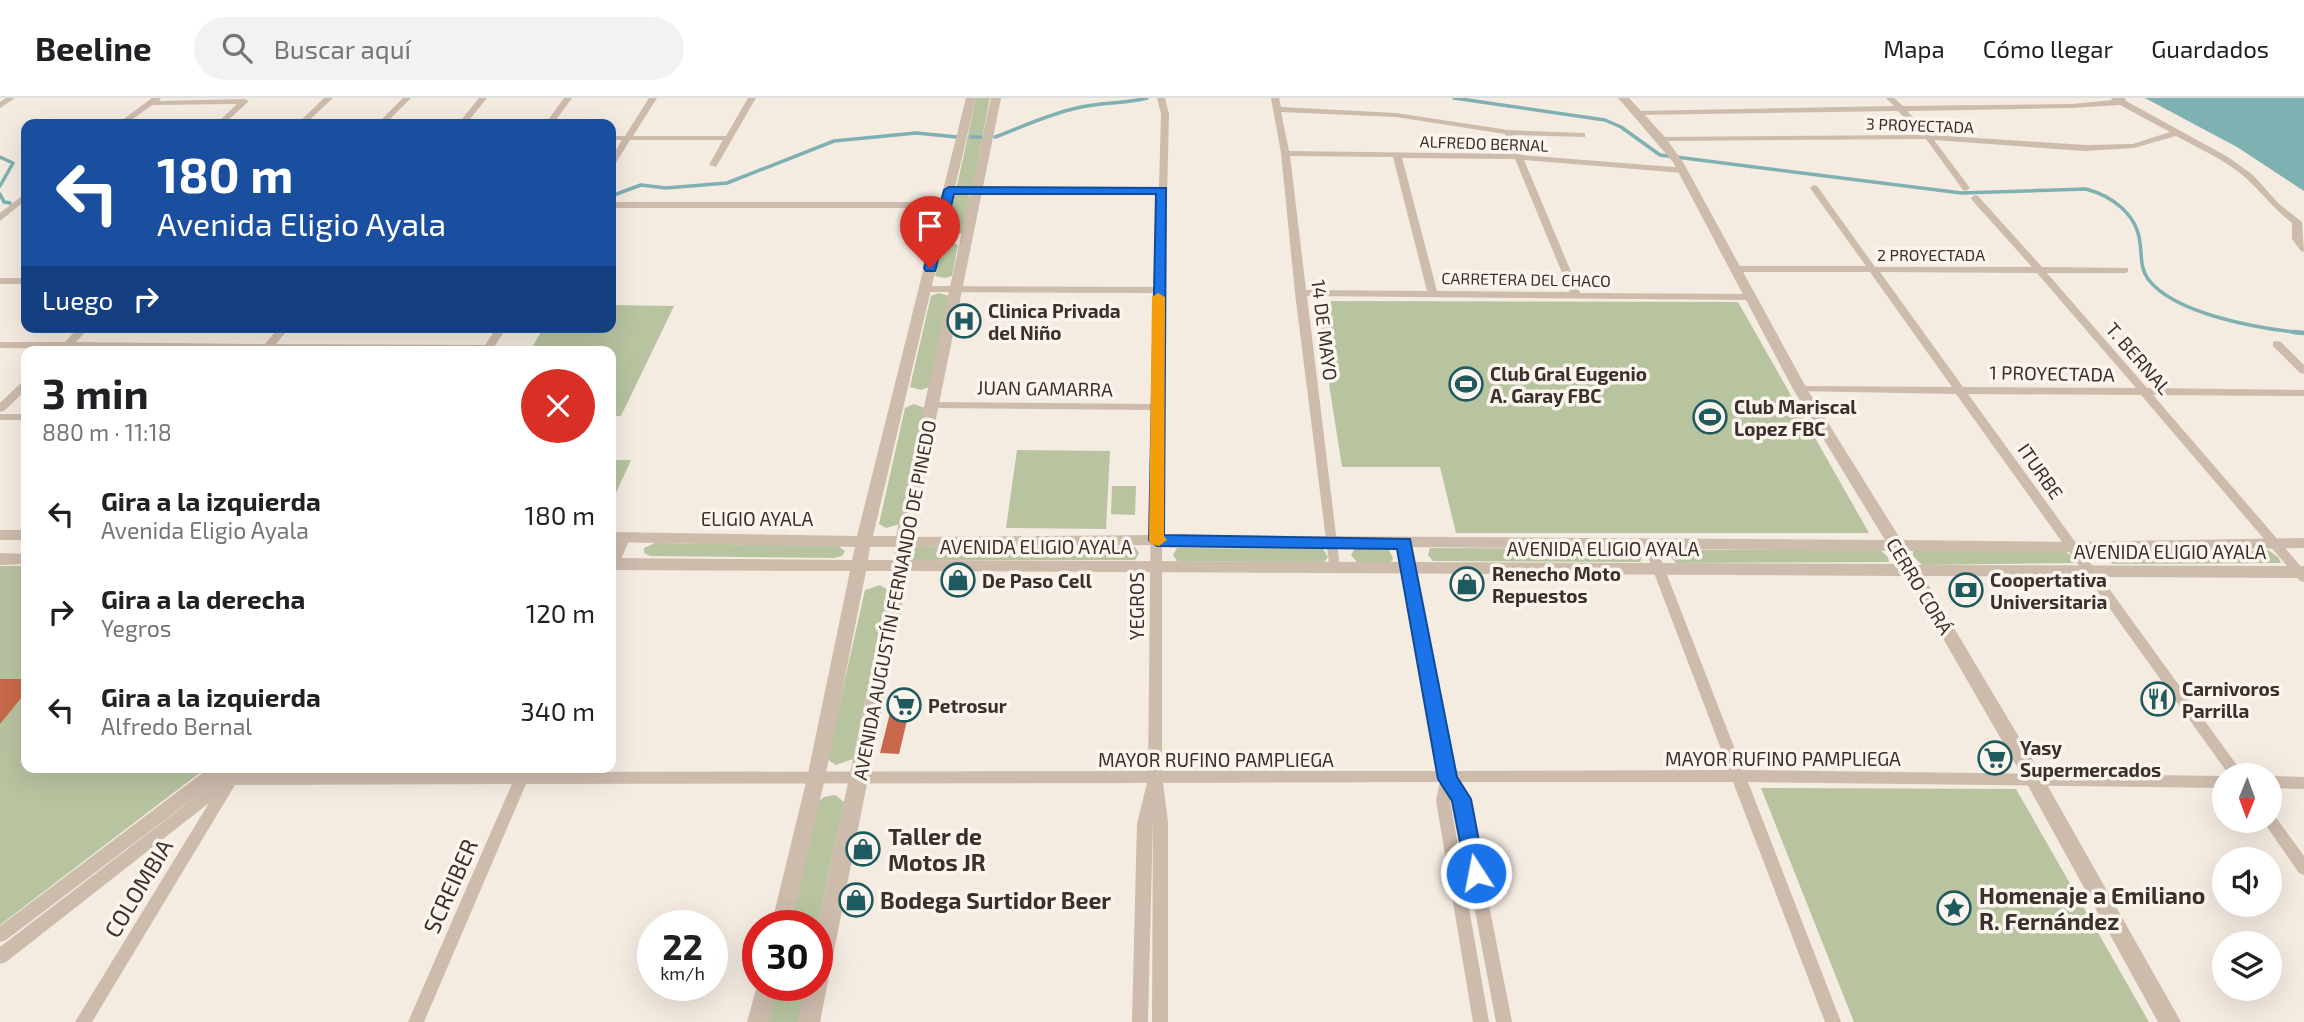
<!DOCTYPE html>
<html lang="es">
<head>
<meta charset="utf-8">
<style>
	:root { --surface:#fff; --page:#f2f2f2; --text:#202124; --muted:#757577; --line:#e0e0e0 }
	body { margin:0; font-family:"Exo 2",sans-serif; background:var(--page); color:var(--text); height:100vh; display:flex; flex-direction:column; font-size:26px; white-space:nowrap }
	* { box-sizing:border-box; margin:0 }
	p { font-size:23px; color:var(--muted) }
	.icon { flex:none; width:38px; height:38px; fill:none; stroke:currentColor; stroke-width:2; stroke-linecap:round; stroke-linejoin:round }
	.map { position:relative; flex:1; overflow:hidden }
	.drawer { position:absolute; left:21px; top:248px; width:595px; height:427px; display:flex; flex-direction:column; background:var(--surface); border-radius:14px; box-shadow:0 7px 28px #0002 }
	.drawer>* { flex:none }
	.banner { position:absolute; left:21px; top:21px; width:595px; height:214px; border-radius:14px; box-shadow:0 7px 28px #0002; background:#1a4fa0; color:#fff; overflow:hidden }
	.needle { width:46px; rotate:181deg }
	.controls { position:absolute; left:2212px; top:665px; display:grid; gap:14px }
	.controls a { display:grid; place-items:center; width:70px; height:70px; border-radius:50%; background:var(--surface); box-shadow:0 7px 28px #0002; font-size:35px }
	.speed { position:absolute; left:637px; top:812px; display:flex; gap:14px; font-size:35px; font-weight:700; text-align:center }
	.speed>* { display:grid; place-content:center; width:91px; height:91px; border-radius:50%; background:var(--surface); box-shadow:0 7px 28px #0002; line-height:1 }
	.speed small { font-size:18px; font-weight:400 }
	.speed .limit { border:10px solid #d22; background:#fff; color:#111 }
	.pin { position:absolute; display:grid; place-items:center; width:60px; height:60px; color:#fff; margin:-72px -30px; border-radius:50% 50% 50% 0; rotate:-45deg; box-shadow:0 0 7px #0007 }
	.pin .icon { rotate:45deg }
	.me { position:absolute; width:77px; margin:-38px; rotate:349deg; stroke-linejoin:round; filter:drop-shadow(0 0 5px #0008) }
	.turn { display:flex; align-items:center; gap:24px; height:147px; padding:0 21px; font-size:32px }
	.turn .icon { width:91px; height:91px; stroke-width:2.5 }
	.turn b { display:block; font-size:49px; line-height:60px }
	.then { display:flex; align-items:center; height:66px; padding:0 21px; background:#0003; gap:14px; font-size:26px }
	.round { display:grid; place-items:center; flex:none; width:74px; height:74px; border-radius:37px; background:var(--page) }
	.head { display:flex; align-items:center; justify-content:space-between; height:119px; padding:0 21px }
	h1 { font-size:42px; font-weight:700; line-height:52px }
	ul { padding:0; list-style:none }
	li { display:flex; align-items:center; gap:21px; height:98px; padding:0 21px }
	li div { flex:1 }
	li b { display:block; font-size:26px }
	li em { font-style:normal }
	header { display:flex; align-items:center; gap:42px; box-sizing:border-box; height:98px; padding:0 35px; background:var(--surface); border-bottom:2px solid var(--line) }
	header strong { font-size:33px }
	nav { display:flex; gap:38px; margin-inline-start:auto; font-size:24px }
	.search { width:490px; height:63px; background:var(--page); display:flex; align-items:center; gap:18px; box-sizing:border-box; padding:0 24px; border-radius:38px; color:var(--muted); font-size:26px }
	.map>svg:first-child { display:block }
	.green { fill:#b8c4a0 }
	.water { fill:#7fb0b2 }
	.lines { fill:none; stroke-linecap:round; stroke-linejoin:round }
	.stream-far1 { stroke:#7fb0b2; stroke-width:3.5 }
	.stream { stroke:#7fb0b2; stroke-width:4.5 }
	.building { fill:#c8694b }
	.minor { fill:#cdbbac; fill-rule:evenodd }
	.tertiary { fill:#cdbbac; fill-rule:evenodd }
	.route { fill:#1a73e8; stroke:#114b97; stroke-width:2 }
	.slow { fill:#f59e0b }
	.labels { text-anchor:middle; dominant-baseline:central; stroke-width:7; stroke-linejoin:round; paint-order:stroke }
	.far-street-label { font-size:16px; fill:#3b302b; stroke:#fbf5ee }
	.poi-label { font-size:19px; font-weight:bold; fill:#3b302b; stroke:#fbf5ee; text-anchor:start }
	.street-label { font-size:19px; fill:#3b302b; stroke:#fbf5ee }
	.near-poi-label { font-size:23px; font-weight:bold; fill:#3b302b; stroke:#fbf5ee; text-anchor:start }
	.near-street-label { font-size:23px; fill:#3b302b; stroke:#fbf5ee }
</style>
</head>
<body>
<header>
<strong>Beeline</strong>
<div class="search"><svg class="icon" aria-label="search" viewBox="0 0 24 24"><circle cx="10" cy="10" r="6"/><path d="M15 15l6 6"/></svg>Buscar aquí</div>
<nav><a>Mapa</a><a>Cómo llegar</a><a>Guardados</a></nav>
</header>
<div class="map">
<svg width="2304" height="924" viewBox="0 0 2304 924">
	<rect width="100%" height="100%" fill="#f4ebe1"/>
	<path class="green" d="M976,0H990L973,87L966,90L957,88Z
		M961,95L970,98L962,135L955,138L945,135L954,98Z
		M952,144L958,147L952,178L945,180L935,178L942,147Z
		M939,195L949,198L929,289L921,292L910,289L931,198Z
		M1316,203L1738,204L1869,435H1456L1440,369H1342Z
		M611,207L674,208L621,318H611V254H529L544,229H611Z
		M914,306L925,310L900,426L886,430L879,426L905,310Z
		M1017,352L1110,353L1106,431L1006,430Z
		M611,362H631L611,406Z
		M1112,388H1136L1135,417L1111,416Z
		M655,445L838,448L845,453L842,458L834,460L650,458L644,455V450Z
		M915,449H1135L1139,455L1135,462H911L909,456Z
		M1177,450L1323,451L1328,459L1324,464L1177,463L1173,457Z
		M1355,450H1388L1393,460L1391,464H1357L1351,457Z
		M1430,450L1634,451L1642,459L1640,464L1433,463L1428,457Z
		M1670,452H1880L1888,459L1889,464L1676,465L1670,458Z
		M2268,452L2278,459L2281,465L2113,466L2104,460L2102,453Z
		M1913,453H2065L2074,460L2076,465L1922,467L1913,458Z
		M0,468H26V670H206L0,827Z
		M880,487L888,492V495L853,661L836,667L827,661L865,492Z
		M1761,690L2016,691L2149,924H1854Z
		M835,697L844,704L817,831V828H790L818,704L824,699Z
		M776,887H806L798,924H768Z"/>
	<path class="water" d="M2145,0H2304V93L2237,49Z"/>
	<g class="lines">
		<path class="stream-far1" d="M1454,0L1605,22L1621,29L1660,57L1961,95L2086,91C2112,98 2137,116 2140,145C2142,158 2140,170 2148,181C2175,217 2262,231 2304,235
			M971,39H981
			M995,39C1022,29 1049,16 1077,10C1101,4 1124,6 1147,0
			M0,59L13,65L0,88
			M0,96L4,104L10,105
			M611,98L641,87L666,90L727,85L834,43L916,35L957,39
			M23,107L26,110"/>
		<path class="stream" d="M2293,234L2304,235"/>
	</g>
	<path class="building" d="M0,581H26V594L0,626Z
		M894,599H918L915,614H909L899,656L880,655Z"/>
	<g class="lines">
		<path class="minor" d="M6,0H15L0,10V4Z
			M152,0H161L159,3L245,1L249,3L224,26H216L237,6L152,7L126,26H117Z
			M324,0H333L305,26H297Z
			M403,0H411L385,26H377Z
			M479,0H487L466,26H458Z
			M564,0H572L553,26H545Z
			M649,0H657L633,38H726L748,0H756L716,69L709,67L723,42H630L614,68H611V60L622,42H611V38H625Z
			M1157,0H1165L1169,16L1162,309V673H1439L1398,445L1404,441L1410,445L1454,673L1729,672L1643,446L1649,442L1655,446L1743,672L2224,678V690L1748,684L1841,924H1825L1733,684H1458L1468,700L1512,924H1496L1454,702L1451,698L1450,702L1489,924H1473L1436,702L1440,684L1163,685L1168,724V924H1152L1153,718L1148,924H1132L1137,725L1147,685L526,686L424,924H408L512,686L235,687L92,924H75L209,705L6,864L0,866V849L211,687L6,842L0,844V828L209,670H227L224,675L232,670H250L247,675L517,674L519,670H533L531,674L1148,673L1152,312L933,310L928,307L933,304L1152,306L1155,195L925,194L920,191L925,188L1155,189L1158,95H949L945,92L949,89H1159L1161,16Z
			M1271,0H1279L1281,9L1396,15L1508,32L1582,35H1585V39L1513,37L1522,57L1686,70V74L1683,75L1524,62L1580,195L1752,196L1757,199L1752,202L1307,198L1340,470L1334,474L1330,473L1295,195L1281,55ZM1281,14L1396,19L1505,36L1513,56L1289,53ZM1290,58L1393,59L1427,193L1306,192ZM1402,60L1515,61L1570,194L1437,193Z
			M1886,0H1894L1903,8L2072,6L2113,2L2110,0H2125L2126,3L2228,59L2253,77L2279,106L2302,124L2304,154L2301,153L2292,141V125C2274,111 2264,97 2248,82C2228,63 2200,51 2176,38L2134,50L2085,53L1934,42L1970,90L1966,93L1963,92L1926,41L1661,43L1657,41L1661,39L1921,37L1898,13L1637,17L1633,15L1637,13L1894,8ZM2120,7L2170,34L2133,46L2085,47L1930,37L1907,13L2072,10Z
			M21,36H26V40H21Z
			M1814,87L1817,88L1875,169H2032L1972,102L1971,100L1975,97L1978,98L2042,169L2128,170V174L2125,175H2047L2147,290L2304,292V298L2153,297L2304,472V484L2300,483L2141,297L1968,296L2244,677H2229L1956,296L1796,293L1795,291L1800,288L1952,289L1870,174H1737L1732,171L1737,168H1866L1810,90ZM1880,174L2037,175L2136,290L1963,289Z
			M26,95V102L0,123V115Z
			M611,104H945L949,107L945,110H611Z
			M0,180H26V186H0Z
			M79,229H90L76,244L265,246L279,229H290L276,246L485,247L497,229H507L491,254L0,250V244H65Z
			M2277,243L2281,244L2304,267V276L2300,275L2273,248V244Z
			M26,283V292L4,313L0,314V305L22,284Z
			M0,316H26V322H0Z
			M624,436L630,440L617,471L615,474L611,475V457L620,437Z
			M2270,678L2304,679V691L2270,690Z
			M2270,716L2275,718L2304,758V777L2299,775L2265,726L2263,723H2270Z"/>
		<path class="tertiary" d="M966,0H976L873,438H896L991,0H1001L912,439L1157,437L1885,442L1793,291L1673,64L1618,0H1629L1665,39L1683,64L1807,291L1901,442L2071,444L2304,440V450L2071,454L1908,453L1916,467L2304,468V480L1923,478L2041,676L2181,924H2158L2027,686L1907,478L909,473L820,924H798L805,887H817V831L893,473H866L825,680L791,828H771L807,680L850,473L611,472V460L852,462L855,449L611,444V434L857,438ZM1157,447L1892,453L1900,466L910,462L911,449ZM870,449H895L894,462H868Z
			M0,432H26V442H0Z
			M0,455L26,456V466L0,467Z
			M758,884V887H777L769,924H747Z"/>
	</g>
	<path class="route" d="M949,89L1166,90L1164,437L1410,441L1457,679L1471,701L1485,775L1483,781L1476,784L1469,781L1466,775L1452,703L1438,681L1397,451L1157,448L1149,442L1156,96H954L936,170L935,173H926L924,170L944,92Z"/>
	<path class="slow" d="M1158,195L1165,199L1164,438L1167,442L1159,448L1151,446L1149,442L1152,199Z"/>
	<defs>
		<symbol id="hospital-ring" viewBox="-11 -11 22 22"><circle r="9.5" fill="#fbf5ee" stroke="#1f5a5e" stroke-width="1.5"/><path d="M-5-5h3v3.5h4V-5h3V5h-3V1.5h-4V5h-3Z" fill="#1f5a5e"/></symbol>
		<symbol id="stadium-ring" viewBox="-11 -11 22 22"><circle r="9.5" fill="#fbf5ee" stroke="#1f5a5e" stroke-width="1.5"/><path d="M0-5a6.5 5 0 1 0 0 10a6.5 5 0 1 0 0-10ZM-3.5-1.8h7v3.6h-7Z" fill="#1f5a5e"/></symbol>
		<symbol id="shop-ring" viewBox="-11 -11 22 22"><circle r="9.5" fill="#fbf5ee" stroke="#1f5a5e" stroke-width="1.5"/><path d="M-5-2.5h2.3a2.7 3.5 0 0 1 5.4 0H5L5.5 6h-11ZM-1.5-2.5h3a1.5 2.3 0 0 0-3 0Z" fill="#1f5a5e"/></symbol>
		<symbol id="bank-ring" viewBox="-11 -11 22 22"><circle r="9.5" fill="#fbf5ee" stroke="#1f5a5e" stroke-width="1.5"/><path d="M-6-4H6V4H-6ZM0-2.3a2.3 2.3 0 1 0 0 4.6a2.3 2.3 0 1 0 0-4.6Z" fill="#1f5a5e"/></symbol>
		<symbol id="restaurant-ring" viewBox="-11 -11 22 22"><circle r="9.5" fill="#fbf5ee" stroke="#1f5a5e" stroke-width="1.5"/><path d="M-5-6h1v4h1v-4h1v4h1v-4h1v5L-1.5 .5V6h-2V.5L-5-1ZM5-6V6H3V1.5H1.5Q1.5-4 5-6Z" fill="#1f5a5e"/></symbol>
		<symbol id="supermarket-ring" viewBox="-11 -11 22 22"><circle r="9.5" fill="#fbf5ee" stroke="#1f5a5e" stroke-width="1.5"/><path d="M-6-5.5h2.5l.6 2H6L4.5 2H-2.5L-4.4-4H-6ZM-1.5 3.2a1.3 1.3 0 1 0 .1 0ZM3 3.2a1.3 1.3 0 1 0 .1 0Z" fill="#1f5a5e"/></symbol>
		<symbol id="sight-ring" viewBox="-11 -11 22 22"><circle r="9.5" fill="#fbf5ee" stroke="#1f5a5e" stroke-width="1.5"/><path d="M0-6L1.8-2.2L6-1.7L2.9 1.2L3.7 5.4L0 3.3L-3.7 5.4L-2.9 1.2L-6-1.7L-1.8-2.2Z" fill="#1f5a5e"/></symbol>
	</defs>
	<g fill-rule="evenodd">
		<use href="#hospital-ring" x="945" y="204" width="38" height="38"/>
		<use href="#stadium-ring" x="1447" y="267" width="38" height="38"/>
		<use href="#stadium-ring" x="1691" y="300" width="38" height="38"/>
		<use href="#shop-ring" x="939" y="463" width="38" height="38"/>
		<use href="#shop-ring" x="1448" y="467" width="38" height="38"/>
		<use href="#bank-ring" x="1947" y="473" width="38" height="38"/>
		<use href="#restaurant-ring" x="2139" y="582" width="38" height="38"/>
		<use href="#supermarket-ring" x="885" y="588" width="38" height="38"/>
		<use href="#supermarket-ring" x="1976" y="641" width="38" height="38"/>
		<use href="#shop-ring" x="844" y="732" width="38" height="38"/>
		<use href="#shop-ring" x="837" y="783" width="38" height="38"/>
		<use href="#sight-ring" x="1935" y="791" width="38" height="38"/>
	</g>
	<g class="labels">
		<g class="far-street-label">
			<text transform="translate(1920 27) rotate(2)">3 PROYECTADA</text>
			<text transform="translate(1484 45) rotate(2)">ALFREDO BERNAL</text>
			<text x="1931" y="156">2 PROYECTADA</text>
			<text transform="translate(1526 181) rotate(1)">CARRETERA DEL CHACO</text>
		</g>
		<g class="poi-label">
			<text x="988" y="212">Clinica Privada<tspan x="988" dy="22">del Niño</tspan></text>
			<text x="1490" y="275">Club Gral Eugenio<tspan x="1490" dy="22">A. Garay FBC</tspan></text>
			<text x="1734" y="308">Club Mariscal<tspan x="1734" dy="22">Lopez FBC</tspan></text>
			<text x="1492" y="475">Renecho Moto<tspan x="1492" dy="22">Repuestos</tspan></text>
			<text x="1990" y="481">Coopertativa<tspan x="1990" dy="22">Universitaria</tspan></text>
			<text x="982" y="482">De Paso Cell</text>
			<text x="2182" y="590">Carnivoros<tspan x="2182" dy="22">Parrilla</tspan></text>
			<text x="928" y="607">Petrosur</text>
			<text x="2020" y="649">Yasy<tspan x="2020" dy="22">Supermercados</tspan></text>
		</g>
		<g class="street-label">
			<text transform="translate(1325 232) rotate(83)">14 DE MAYO</text>
			<text transform="translate(2139 260) rotate(49)">T. BERNAL</text>
			<text transform="translate(2052 275) rotate(1)">1 PROYECTADA</text>
			<text transform="translate(1045 290) rotate(1)">JUAN GAMARRA</text>
			<text transform="translate(2041 373) rotate(55)">ITURBE</text>
			<text x="757" y="420">ELIGIO AYALA</text>
			<text x="1036" y="448">AVENIDA ELIGIO AYALA</text>
			<text x="1603" y="450">AVENIDA ELIGIO AYALA</text>
			<text x="2170" y="453">AVENIDA ELIGIO AYALA</text>
			<text transform="translate(1920 488) rotate(59)">CERRO CORÁ</text>
			<text transform="translate(894 502) rotate(-79)">AVENIDA AUGUSTÍN FERNANDO DE PINEDO</text>
			<text transform="translate(1136 508) rotate(-90)">YEGROS</text>
			<text x="1783" y="660">MAYOR RUFINO PAMPLIEGA</text>
			<text x="1216" y="661">MAYOR RUFINO PAMPLIEGA</text>
		</g>
		<g class="near-poi-label">
			<text x="888" y="738">Taller de<tspan x="888" dy="26">Motos JR</tspan></text>
			<text x="1979" y="797">Homenaje a Emiliano<tspan x="1979" dy="26">R. Fernández</tspan></text>
			<text x="880" y="802">Bodega Surtidor Beer</text>
		</g>
		<g class="near-street-label">
			<text transform="translate(450 788) rotate(-66)">SCREIBER</text>
			<text transform="translate(138 790) rotate(-59)">COLOMBIA</text>
		</g>
	</g>
</svg>
<div class="controls">
<a><svg class="needle" viewBox="-14 -14 28 28"><path d="M0-13l5 13h-10z" fill="#e53935"/><path d="M0 13l5-13h-10z" fill="#757577"/></svg></a>
<a><svg class="icon" aria-label="sound" viewBox="0 0 24 24"><path d="M4 9h4l5-4v14l-5-4H4zM17 9q2 3 0 6"/></svg></a>
<a><svg class="icon" aria-label="layers" viewBox="0 0 24 24"><path d="M12 4l9 5-9 5-9-5zM3 14l9 5 9-5"/></svg></a>
</div>
<div class="speed"><div>22<small>km/h</small></div><div class="limit">30</div></div>
<div class="pin" style="left:930px;top:170px;background:#d93025"><svg class="icon" aria-label="arrive" viewBox="0 0 24 24"><path d="M6 21V4h12l-3 4 3 4H6"/></svg></div>
<svg class="me" style="left:1476px;top:775px" viewBox="-20 -20 40 40"><circle r="17" fill="#1a73e8" stroke="#fff" stroke-width="3"/><path d="M0-11L8 9 0 5-8 9z" fill="#fff"/></svg>
<div class="banner">
<div class="turn"><svg class="icon" aria-label="left" viewBox="0 0 24 24"><path d="M17 20v-9H6M10 6l-5 5 5 5"/></svg><div><b>180 m</b>Avenida Eligio Ayala</div></div>
<div class="then">Luego<svg class="icon" aria-label="right" viewBox="0 0 24 24"><path d="M7 20v-9h11M14 6l5 5-5 5"/></svg></div>
</div>
<section class="drawer">
<div class="head"><div><h1>3 min</h1><p>880 m · 11:18</p></div><a class="round" style="background:#d93025;color:#fff"><svg class="icon" aria-label="close" viewBox="0 0 24 24"><path d="M6 6l12 12M18 6L6 18"/></svg></a></div>
<ul>
<li><svg class="icon" aria-label="left" viewBox="0 0 24 24"><path d="M17 20v-9H6M10 6l-5 5 5 5"/></svg><div><b>Gira a la izquierda</b><p>Avenida Eligio Ayala</p></div><em>180 m</em></li>
<li><svg class="icon" aria-label="right" viewBox="0 0 24 24"><path d="M7 20v-9h11M14 6l5 5-5 5"/></svg><div><b>Gira a la derecha</b><p>Yegros</p></div><em>120 m</em></li>
<li><svg class="icon" aria-label="left" viewBox="0 0 24 24"><path d="M17 20v-9H6M10 6l-5 5 5 5"/></svg><div><b>Gira a la izquierda</b><p>Alfredo Bernal</p></div><em>340 m</em></li>
</ul>
</section>
</div>
</body>
</html>
